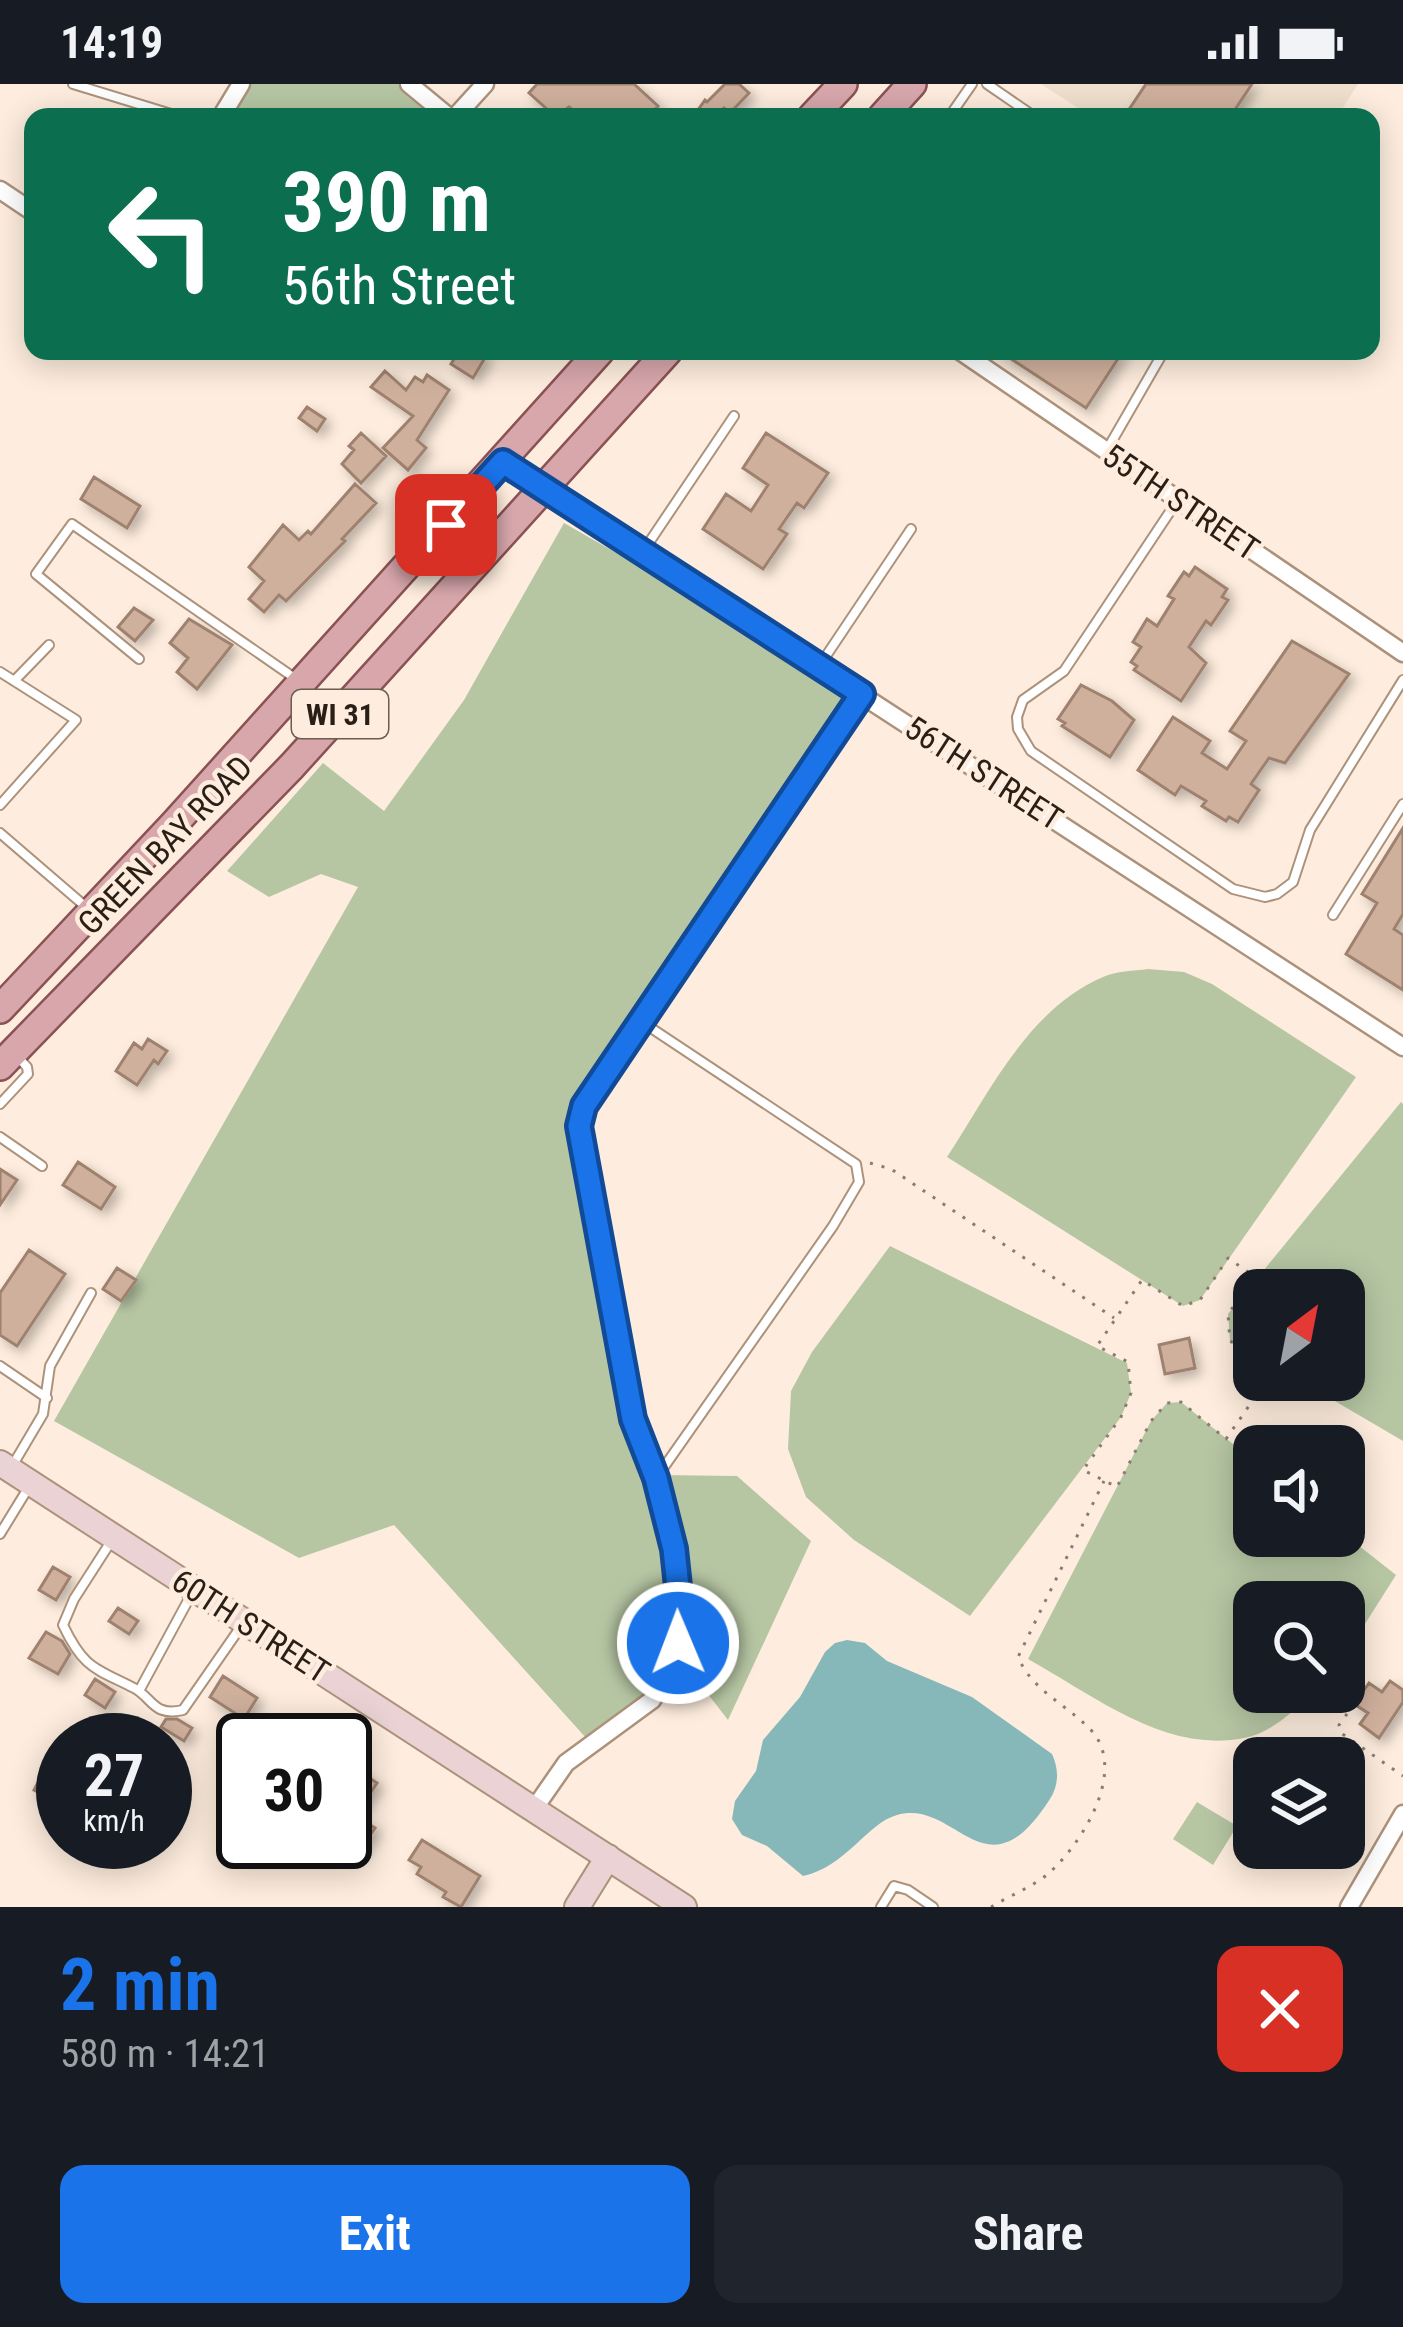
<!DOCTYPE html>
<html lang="en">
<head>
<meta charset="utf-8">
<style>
	:root { --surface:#171b24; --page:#20242c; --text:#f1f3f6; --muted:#9ea1a6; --accent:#1a73e8 }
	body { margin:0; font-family:"Roboto Condensed",sans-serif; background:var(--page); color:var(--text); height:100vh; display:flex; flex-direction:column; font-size:45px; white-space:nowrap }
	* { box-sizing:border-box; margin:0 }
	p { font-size:39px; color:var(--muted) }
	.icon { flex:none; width:66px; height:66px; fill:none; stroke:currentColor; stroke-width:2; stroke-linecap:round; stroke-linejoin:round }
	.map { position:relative; height:1823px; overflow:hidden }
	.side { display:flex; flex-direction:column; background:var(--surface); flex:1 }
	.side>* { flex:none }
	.guide { position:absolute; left:24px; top:24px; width:1356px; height:252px; border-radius:24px; box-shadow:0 6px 30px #0003; background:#0b6e4f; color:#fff; overflow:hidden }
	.needle { width:78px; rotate:32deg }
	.buttons { position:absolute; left:1233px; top:1185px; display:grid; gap:24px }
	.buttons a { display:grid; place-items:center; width:132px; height:132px; border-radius:24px; background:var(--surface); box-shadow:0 6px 30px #0003; font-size:60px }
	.speed { position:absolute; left:36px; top:1629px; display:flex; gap:24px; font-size:60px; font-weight:700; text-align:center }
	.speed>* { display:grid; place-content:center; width:156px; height:156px; border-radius:50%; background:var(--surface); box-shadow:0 6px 30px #0003; line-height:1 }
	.speed small { font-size:30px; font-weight:400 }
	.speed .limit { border:6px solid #111; border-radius:18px; background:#fff; color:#111 }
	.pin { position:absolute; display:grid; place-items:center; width:102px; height:102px; color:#fff; margin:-51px; border-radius:24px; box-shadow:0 6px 18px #0006 }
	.me { position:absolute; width:132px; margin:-66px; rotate:359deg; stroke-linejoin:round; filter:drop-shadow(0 0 9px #0008) }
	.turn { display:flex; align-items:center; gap:42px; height:252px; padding:0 60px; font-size:54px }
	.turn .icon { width:156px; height:156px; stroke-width:2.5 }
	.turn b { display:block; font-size:84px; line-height:102px }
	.round { display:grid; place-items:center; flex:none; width:126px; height:126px; border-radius:24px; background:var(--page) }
	.head { display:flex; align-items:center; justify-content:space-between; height:204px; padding:0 60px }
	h1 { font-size:72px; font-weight:700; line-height:90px; color:var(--accent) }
	.primary-button { display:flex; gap:24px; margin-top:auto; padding:24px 60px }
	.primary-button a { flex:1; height:138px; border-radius:24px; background:var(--accent); color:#fff; font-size:48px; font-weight:700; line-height:138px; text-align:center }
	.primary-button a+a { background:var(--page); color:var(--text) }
	.status { display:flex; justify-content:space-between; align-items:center; height:84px; padding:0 60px; background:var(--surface); direction:ltr }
	.status svg { height:33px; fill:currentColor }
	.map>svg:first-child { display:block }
	.commercial { fill:#efe0cd }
	.green { fill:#b6c6a3 }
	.water { fill:#87b8b9 }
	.building { fill:#cfb09d; stroke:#9e816e; stroke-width:3; filter:url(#shadow) }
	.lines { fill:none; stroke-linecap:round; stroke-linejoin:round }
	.lane-casing { stroke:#ad927b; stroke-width:12 }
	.street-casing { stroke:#ad927b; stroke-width:21 }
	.secondary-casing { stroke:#ad927b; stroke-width:28 }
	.primary-casing { stroke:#8a5253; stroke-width:32 }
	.path { stroke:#8a7c71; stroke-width:3; stroke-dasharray:3 9; stroke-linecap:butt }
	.lane { stroke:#fff; stroke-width:8 }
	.street { stroke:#fff; stroke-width:16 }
	.secondary { stroke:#ebd3d5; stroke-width:24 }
	.primary { stroke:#d7a7ac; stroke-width:27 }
	.route-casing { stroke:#114b97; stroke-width:30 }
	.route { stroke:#1a73e8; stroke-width:21 }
	.labels { text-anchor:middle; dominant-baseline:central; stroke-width:9; stroke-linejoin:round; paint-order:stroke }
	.shield { fill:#feedde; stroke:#6a5d52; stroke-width:3 }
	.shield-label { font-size:30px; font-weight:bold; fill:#2a1f16 }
	.street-label { font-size:33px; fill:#2a1f16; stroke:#feedde }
</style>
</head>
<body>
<div class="status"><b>14:19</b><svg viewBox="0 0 49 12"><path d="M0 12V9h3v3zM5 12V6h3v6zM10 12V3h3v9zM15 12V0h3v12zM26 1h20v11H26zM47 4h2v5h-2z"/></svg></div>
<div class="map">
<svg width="1403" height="1823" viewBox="0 0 1403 1823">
	<defs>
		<filter id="shadow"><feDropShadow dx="5.5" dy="5.5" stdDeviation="6" flood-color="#0004"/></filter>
	</defs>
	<rect width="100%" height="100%" fill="#feedde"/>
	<path class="commercial" d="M1041,0H1358L1337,33H1092Z"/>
	<path class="green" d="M248,0H398L432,33H227Z
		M564,439L862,610L579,1042L633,1335L661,1391L737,1392L811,1457L728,1636L694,1592L596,1665L394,1441L299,1474L54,1337L358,803L321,790L269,813L227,787L323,679L384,727L464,616Z
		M1148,885L1184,888L1212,900L1356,993L1200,1216L1183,1222L947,1073C989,1009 1028,925 1103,893C1116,887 1134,887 1148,885Z
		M1401,1018L1403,1020V1357L1299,1296H1344V1206H1254V1270L1230,1257L1228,1230Z
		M890,1162L1127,1279L1131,1309L1121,1333L970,1532L854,1456L806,1413L788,1365L791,1307L812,1268Z
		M1181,1318L1254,1377V1452L1344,1450L1396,1491L1344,1573V1518H1254V1608H1314C1294,1626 1272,1649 1244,1654C1166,1670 1093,1611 1028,1575L1151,1337L1167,1319Z
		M1309,1653L1339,1674H1294Z
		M1197,1718L1237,1742L1213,1781L1173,1755Z"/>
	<path class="water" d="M847,1556L865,1559L887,1577L972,1613L1052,1670C1059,1685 1059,1701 1050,1715C985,1817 957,1714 897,1731C867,1739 846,1783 803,1792L767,1762L742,1751L732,1735L735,1717L756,1687L763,1656L800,1613L825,1568L835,1559Z"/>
	<path class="building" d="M537,0H634L658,22L648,33H581L569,23L556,33L529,9Z
		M725,0H739L749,9L730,29L724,24L719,29L724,33H693L705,16L707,18Z
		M1146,0H1252L1230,33H1124Z
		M459,267H478L486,272L473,294L451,280Z
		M999,267H1123L1086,324Z
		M385,287L406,306L415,293L423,298L427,291L449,306L417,356L426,364L408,386L383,364L413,332L371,303Z
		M307,323L325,335L317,347L299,334Z
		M361,349L386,372L361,399L342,380L354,366L349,362Z
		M766,349L828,389L804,424L797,419L779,445L787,450L763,485L703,445L726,410L751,427L768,401L743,384Z
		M94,393L140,422L127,444L81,415Z
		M355,400L376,419L342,455L345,457L286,517L279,511L264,528L249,515L264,497L249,483L283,441L299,456L308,447L311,450Z
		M1195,483L1227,505L1222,513L1228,516L1211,541L1206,537L1189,563L1206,579L1181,617L1134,586L1137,582L1131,578L1141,563L1133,558L1147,535L1157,542L1174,515L1168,512L1184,488L1189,492Z
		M134,524L153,536L135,557L118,543Z
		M189,535L232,561L197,605L177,588L188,574L170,559Z
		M1292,557L1349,590L1285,679L1269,674L1251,700L1259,706L1238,738L1229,733L1226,737L1202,722L1206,717L1181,702L1175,711L1138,686L1173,633L1210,657L1202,669L1227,685L1246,657L1230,647Z
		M1081,601L1112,617L1134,636L1110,673L1062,642L1065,639L1058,635Z
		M1403,744V830L1394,845L1403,851V906L1346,870L1377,819L1362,810Z
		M148,955L167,967L158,980L154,976L137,1001L116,987L134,959L142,965Z
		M78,1078L115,1103L101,1125L63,1101Z
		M0,1085L17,1096L0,1121Z
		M29,1166L65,1190L17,1262L0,1251V1209Z
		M117,1184L136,1196L121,1217L103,1205Z
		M1189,1254L1195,1284L1165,1290L1159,1261Z
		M53,1483L70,1493L56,1516L39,1506Z
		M118,1524L138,1537L129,1550L109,1537Z
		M46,1548L62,1557L70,1570L58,1590L29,1574Z
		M223,1592L257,1614L244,1635L210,1613Z
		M95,1595L115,1608L105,1624L85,1611Z
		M1390,1597L1403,1606V1618L1379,1654L1360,1640L1368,1629L1354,1620L1369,1599L1382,1608Z
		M166,1635H177L192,1644L184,1657L161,1643Z
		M345,1678L377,1699L360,1725L345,1715Z
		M45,1685L62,1694L51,1715L34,1706Z
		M359,1734L375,1744L359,1768L344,1758Z
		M422,1756L480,1792L461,1823L443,1813L446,1808L417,1790L421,1783L409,1776Z"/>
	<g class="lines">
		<defs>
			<path id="lane" d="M73,0L181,33
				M987,0L1035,33
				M949,33L972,0
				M1108,364L1164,267
				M1177,417L1064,587L1023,616L1017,633L1018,645L1031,667L1233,805L1265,813L1277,810L1293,798L1310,746L1403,596
				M644,466L734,332
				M139,575L36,490L72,440L296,595
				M820,581L911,445
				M0,588L76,636L0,721
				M14,597L49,561
				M0,749L86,823
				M1333,831L1403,720
				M642,938L856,1080L859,1098L833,1142L657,1393
				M0,1020L28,990L27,983L16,971
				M0,1053L42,1082
				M0,1282L47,1314
				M11,1384L43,1330L50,1282L91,1209
				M0,1450L27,1406
				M110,1459L74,1515L63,1541C84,1585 95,1584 134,1604C153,1614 153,1633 183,1626L242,1541
				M139,1607L191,1511
				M881,1823L894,1802L908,1806L933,1823"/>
			<path id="street" d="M409,0L449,33
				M221,33L241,0
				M455,33L485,0
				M0,106L33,128
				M960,267L1403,569
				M503,378L1403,963
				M534,1725L566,1679L652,1616L674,1580L678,1559L679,1512L674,1465L657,1394L633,1335L579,1042L584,1022L862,610
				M1349,1823L1403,1730"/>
			<path id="secondary" d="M0,1379L684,1823
				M577,1823L608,1773"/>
			<path id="primary" d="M812,33L843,0
				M882,33L912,0
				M0,925L174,740L600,267
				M0,982L292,682L668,267"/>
		</defs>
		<use href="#lane" class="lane-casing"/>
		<use href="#street" class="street-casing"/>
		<use href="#secondary" class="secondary-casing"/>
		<use href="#primary" class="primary-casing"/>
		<path class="path" d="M870,1079L891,1085L1114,1234
			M1254,1270L1230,1257L1228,1230L1255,1193L1228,1174L1200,1216L1183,1222L1142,1196L1097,1262L1128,1278L1131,1309L1121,1333L1083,1386L1117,1403L1151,1337L1167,1319L1181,1318L1226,1355L1267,1296
			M1354,1620L1339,1641L1341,1649L1403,1692
			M991,1823C1009,1812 1032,1803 1048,1790C1082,1760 1130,1684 1089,1644C1064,1619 1032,1606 1018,1573L1104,1397"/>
		<use href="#lane" class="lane"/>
		<use href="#street" class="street"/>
		<use href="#secondary" class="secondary"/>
		<use href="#primary" class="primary"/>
	</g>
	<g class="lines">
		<defs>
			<path id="route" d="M446,441L503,378L862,610L584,1022L579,1042L633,1335L656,1394L674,1465L679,1512L678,1559"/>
		</defs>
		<use href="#route" class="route-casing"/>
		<use href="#route" class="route"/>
	</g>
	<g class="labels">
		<rect class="shield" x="292" y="606" width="96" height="48" rx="9"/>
		<g class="shield-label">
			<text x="340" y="630">WI 31</text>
		</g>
		<g class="street-label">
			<text transform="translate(1181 418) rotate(34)">55TH STREET</text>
			<text transform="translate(984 689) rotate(33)">56TH STREET</text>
			<text transform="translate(165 761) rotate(-46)">GREEN BAY ROAD</text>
			<text transform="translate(251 1542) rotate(33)">60TH STREET</text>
		</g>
	</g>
</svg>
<div class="buttons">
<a><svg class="needle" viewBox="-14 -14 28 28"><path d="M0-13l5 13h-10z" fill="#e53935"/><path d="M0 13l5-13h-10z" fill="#9ea1a6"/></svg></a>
<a><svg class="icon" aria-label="sound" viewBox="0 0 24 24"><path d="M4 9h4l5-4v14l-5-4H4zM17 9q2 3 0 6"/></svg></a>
<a><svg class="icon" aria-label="search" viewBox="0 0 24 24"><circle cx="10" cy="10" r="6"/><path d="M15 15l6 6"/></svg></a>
<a><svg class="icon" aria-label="layers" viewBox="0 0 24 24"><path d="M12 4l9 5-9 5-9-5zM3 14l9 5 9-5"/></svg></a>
</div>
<div class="speed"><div>27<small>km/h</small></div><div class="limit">30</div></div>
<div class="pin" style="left:446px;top:441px;background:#d93025"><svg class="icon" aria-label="arrive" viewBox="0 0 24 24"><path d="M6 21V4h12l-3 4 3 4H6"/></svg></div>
<svg class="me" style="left:678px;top:1559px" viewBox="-20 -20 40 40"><circle r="17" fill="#1a73e8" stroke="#fff" stroke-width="3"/><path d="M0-11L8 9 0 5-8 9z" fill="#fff"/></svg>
<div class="guide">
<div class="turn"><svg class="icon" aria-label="left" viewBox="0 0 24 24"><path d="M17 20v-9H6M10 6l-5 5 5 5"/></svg><div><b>390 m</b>56th Street</div></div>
</div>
</div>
<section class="side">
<div class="head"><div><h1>2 min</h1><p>580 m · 14:21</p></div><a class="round" style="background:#d93025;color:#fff"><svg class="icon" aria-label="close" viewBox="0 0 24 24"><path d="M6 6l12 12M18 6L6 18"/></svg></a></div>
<div class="primary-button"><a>Exit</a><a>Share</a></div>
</section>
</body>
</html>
